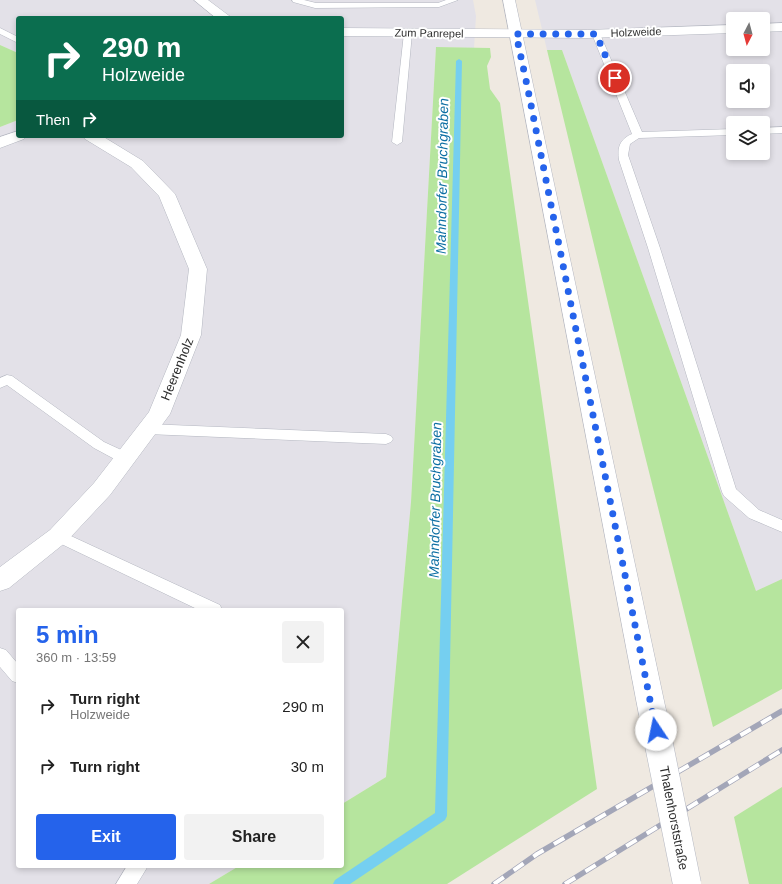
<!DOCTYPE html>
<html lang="en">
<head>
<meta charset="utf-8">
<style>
	:root { --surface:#fff; --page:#f2f2f2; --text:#222; --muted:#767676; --accent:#2563eb }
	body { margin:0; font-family:Helvetica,sans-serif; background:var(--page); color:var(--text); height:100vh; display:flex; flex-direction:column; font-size:15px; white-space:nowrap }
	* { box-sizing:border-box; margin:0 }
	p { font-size:13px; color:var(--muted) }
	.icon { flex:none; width:22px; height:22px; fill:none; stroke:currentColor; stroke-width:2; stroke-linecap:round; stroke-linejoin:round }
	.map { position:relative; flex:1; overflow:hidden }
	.details { position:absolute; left:16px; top:608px; width:328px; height:260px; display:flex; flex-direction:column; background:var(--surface); border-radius:4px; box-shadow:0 2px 6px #0003 }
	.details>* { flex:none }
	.top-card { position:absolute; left:16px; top:16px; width:328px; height:122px; border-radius:4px; box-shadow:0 2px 6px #0003; background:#0b6e4f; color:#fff; overflow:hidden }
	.needle { width:26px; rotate:186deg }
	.buttons { position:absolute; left:726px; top:12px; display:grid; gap:8px }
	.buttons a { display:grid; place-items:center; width:44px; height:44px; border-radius:4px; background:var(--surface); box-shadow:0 2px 6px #0003; font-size:20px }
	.pin { position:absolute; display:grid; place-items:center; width:34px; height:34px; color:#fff; margin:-17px; border:2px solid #fff; border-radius:50%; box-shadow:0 1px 4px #0007 }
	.me { position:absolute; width:44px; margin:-22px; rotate:349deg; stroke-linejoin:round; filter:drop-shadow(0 0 3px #0008) }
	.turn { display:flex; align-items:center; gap:14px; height:84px; padding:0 20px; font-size:18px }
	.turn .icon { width:52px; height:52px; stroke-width:2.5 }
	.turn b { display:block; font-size:28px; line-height:34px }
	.then { display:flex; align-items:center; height:38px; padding:0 20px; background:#0003; gap:8px; font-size:15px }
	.round { display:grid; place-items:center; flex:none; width:42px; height:42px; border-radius:4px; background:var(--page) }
	.overview { display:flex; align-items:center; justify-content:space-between; height:68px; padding:0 20px }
	h1 { font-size:24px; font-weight:700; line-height:30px; color:var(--accent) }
	.button { display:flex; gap:8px; margin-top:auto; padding:8px 20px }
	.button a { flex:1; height:46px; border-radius:4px; background:var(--accent); color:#fff; font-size:16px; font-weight:700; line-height:46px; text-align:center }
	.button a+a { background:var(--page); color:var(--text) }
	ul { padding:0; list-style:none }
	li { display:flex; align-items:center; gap:12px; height:60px; padding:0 20px }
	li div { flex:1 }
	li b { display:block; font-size:15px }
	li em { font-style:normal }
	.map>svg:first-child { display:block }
	.industrial { fill:#e3e1e8; fill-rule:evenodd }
	.green { fill:#b6e59e }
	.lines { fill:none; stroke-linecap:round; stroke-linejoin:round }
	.stream { fill:#75cff0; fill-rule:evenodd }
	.lane-casing { stroke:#b4b7c1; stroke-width:1 }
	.street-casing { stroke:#b4b7c1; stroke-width:1 }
	.secondary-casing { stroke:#b4b7c1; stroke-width:1 }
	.lane { fill:#fff; fill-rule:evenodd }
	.street { fill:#fff; fill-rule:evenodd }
	.secondary { fill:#fff; fill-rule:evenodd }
	.rail-casing { stroke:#a3a6b8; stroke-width:5.5 }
	.rail { stroke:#fff; stroke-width:4; stroke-dasharray:12; stroke-linecap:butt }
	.secondary-bridge-casing { stroke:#b4b7c1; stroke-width:29; stroke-linecap:butt }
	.secondary-bridge { stroke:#fff; stroke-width:28 }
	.route { stroke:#2563eb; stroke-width:7; stroke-dasharray:0 12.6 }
	.labels { text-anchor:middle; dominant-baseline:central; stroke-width:4; stroke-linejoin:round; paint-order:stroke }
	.far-street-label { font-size:11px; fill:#2e2e2e; stroke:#fff }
	.street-label { font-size:13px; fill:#2e2e2e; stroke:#fff }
	.water-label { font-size:14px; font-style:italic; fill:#0d6fa3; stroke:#fff }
</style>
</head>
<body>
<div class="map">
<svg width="782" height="884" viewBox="0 0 782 884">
	<rect width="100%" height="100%" fill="#efe9e1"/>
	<path class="industrial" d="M0,0H473L476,16L474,48L436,47L411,502L386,777L342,804V610H18V866H239L209,884H0V127L18,120V136H342V18H18V53L0,45Z
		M535,0H782V579L756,591L562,50H547ZM733,19H763V49H733ZM733,71H763V101H733ZM733,123H763V153H733Z"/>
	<path class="green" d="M0,45L18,53V120L0,127Z
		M436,47L490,48L491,57L487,66L490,89L500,103L597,789L447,884H209L239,866H342V804L386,777L411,502Z
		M547,50H562L756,591L782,579V689L713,727L642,444Z
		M782,787V884H749L734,817Z"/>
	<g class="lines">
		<path class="stream" d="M459,59L462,61L447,816L445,820L350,884H333L335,880L435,813L456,61Z"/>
		<defs>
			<path id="lane" d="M292,0H304L316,3H438L446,0H458L439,7L315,8L293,2Z
				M0,28L18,37V43L0,34Z
				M408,30L412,33L402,142L397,145L392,142L404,33Z
				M596,31L600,34L642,132L733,129V135L639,138L630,144L628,155L660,248L736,489L759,510L782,520V532L749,518L724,496L722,492L648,248L619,160C617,147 620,139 632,134L592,34Z
				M782,127V133L763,134V128Z
				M7,375L12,376L104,442L130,454L132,458L130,462L125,463L120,462L94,448L7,385L0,388V378Z
				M147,424L386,434L391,436L393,439L391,442L386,444L147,434L142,432L140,429L142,426Z
				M58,530L220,605L222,610H199L53,540L50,536L53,532Z
				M0,648L6,650L18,664V683L12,681L0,667Z
				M127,866H148L137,884H116Z"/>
			<path id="street" d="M194,0H208L232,18H216Z
				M782,23V31L763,32V24Z
				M733,25V33L587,38L342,36V28L587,30Z
				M18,131V136H26L24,139L0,148V137Z
				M83,136H102L143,161L175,194L207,269L201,335L170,414L110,495L66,542L9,588L0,591V567L50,530L94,483L149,412L181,335L189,269L159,196L131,167L85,139Z"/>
			<path id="secondary" d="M503,0H515L667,715L663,723L653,727L643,723L639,715Z"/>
		</defs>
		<use href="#lane" class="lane-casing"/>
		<use href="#street" class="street-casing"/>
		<use href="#secondary" class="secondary-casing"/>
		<use href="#lane" class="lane"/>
		<use href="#street" class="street"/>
		<use href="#secondary" class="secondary"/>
		<defs>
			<path id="rail" d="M494,884L537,854L782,711
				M565,884L782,750"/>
		</defs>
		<use href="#rail" class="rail-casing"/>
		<use href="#rail" class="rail"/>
		<defs>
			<path id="secondary-bridge" d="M653,715L687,884"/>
		</defs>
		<use href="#secondary-bridge" class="secondary-bridge-casing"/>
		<use href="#secondary-bridge" class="secondary-bridge"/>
	</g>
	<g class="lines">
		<path class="route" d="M615,78L596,34H516L527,85L656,730"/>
	</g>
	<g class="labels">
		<g class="far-street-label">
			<text transform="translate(636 32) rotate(-2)">Holzweide</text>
			<text transform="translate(429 33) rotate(1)">Zum Panrepel</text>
		</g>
		<g class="street-label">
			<text transform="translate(177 369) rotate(-68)">Heerenholz</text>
			<text transform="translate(674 818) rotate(79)">Thalenhorststraße</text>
		</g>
		<g class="water-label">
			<text transform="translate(442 176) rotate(-89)">Mahndorfer Bruchgraben</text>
			<text transform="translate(435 500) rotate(-89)">Mahndorfer Bruchgraben</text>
		</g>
	</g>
</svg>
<div class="buttons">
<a><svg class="needle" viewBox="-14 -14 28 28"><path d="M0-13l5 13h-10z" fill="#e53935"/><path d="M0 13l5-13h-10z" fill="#767676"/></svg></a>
<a><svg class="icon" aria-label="sound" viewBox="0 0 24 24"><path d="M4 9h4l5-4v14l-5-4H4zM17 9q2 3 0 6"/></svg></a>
<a><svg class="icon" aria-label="layers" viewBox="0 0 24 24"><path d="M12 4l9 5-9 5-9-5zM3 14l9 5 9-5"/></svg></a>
</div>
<div class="pin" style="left:615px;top:78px;background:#d93025"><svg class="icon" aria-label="arrive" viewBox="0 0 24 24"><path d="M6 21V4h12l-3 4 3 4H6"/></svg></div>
<svg class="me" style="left:656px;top:730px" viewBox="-20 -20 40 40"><circle r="19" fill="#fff"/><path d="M0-13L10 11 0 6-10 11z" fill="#2563eb"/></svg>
<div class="top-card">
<div class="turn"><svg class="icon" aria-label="right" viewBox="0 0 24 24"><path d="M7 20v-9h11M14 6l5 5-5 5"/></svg><div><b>290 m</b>Holzweide</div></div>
<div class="then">Then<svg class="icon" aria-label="right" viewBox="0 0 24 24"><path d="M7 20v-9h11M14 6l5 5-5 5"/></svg></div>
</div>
<section class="details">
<div class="overview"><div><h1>5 min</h1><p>360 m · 13:59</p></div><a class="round"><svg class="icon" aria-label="close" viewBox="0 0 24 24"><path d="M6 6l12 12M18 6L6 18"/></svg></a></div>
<ul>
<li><svg class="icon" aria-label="right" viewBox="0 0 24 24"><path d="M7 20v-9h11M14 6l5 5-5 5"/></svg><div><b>Turn right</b><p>Holzweide</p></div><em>290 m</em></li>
<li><svg class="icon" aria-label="right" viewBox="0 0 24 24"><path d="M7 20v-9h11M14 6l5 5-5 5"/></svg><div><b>Turn right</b></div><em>30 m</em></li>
</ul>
<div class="button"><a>Exit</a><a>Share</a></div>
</section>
</div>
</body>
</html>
